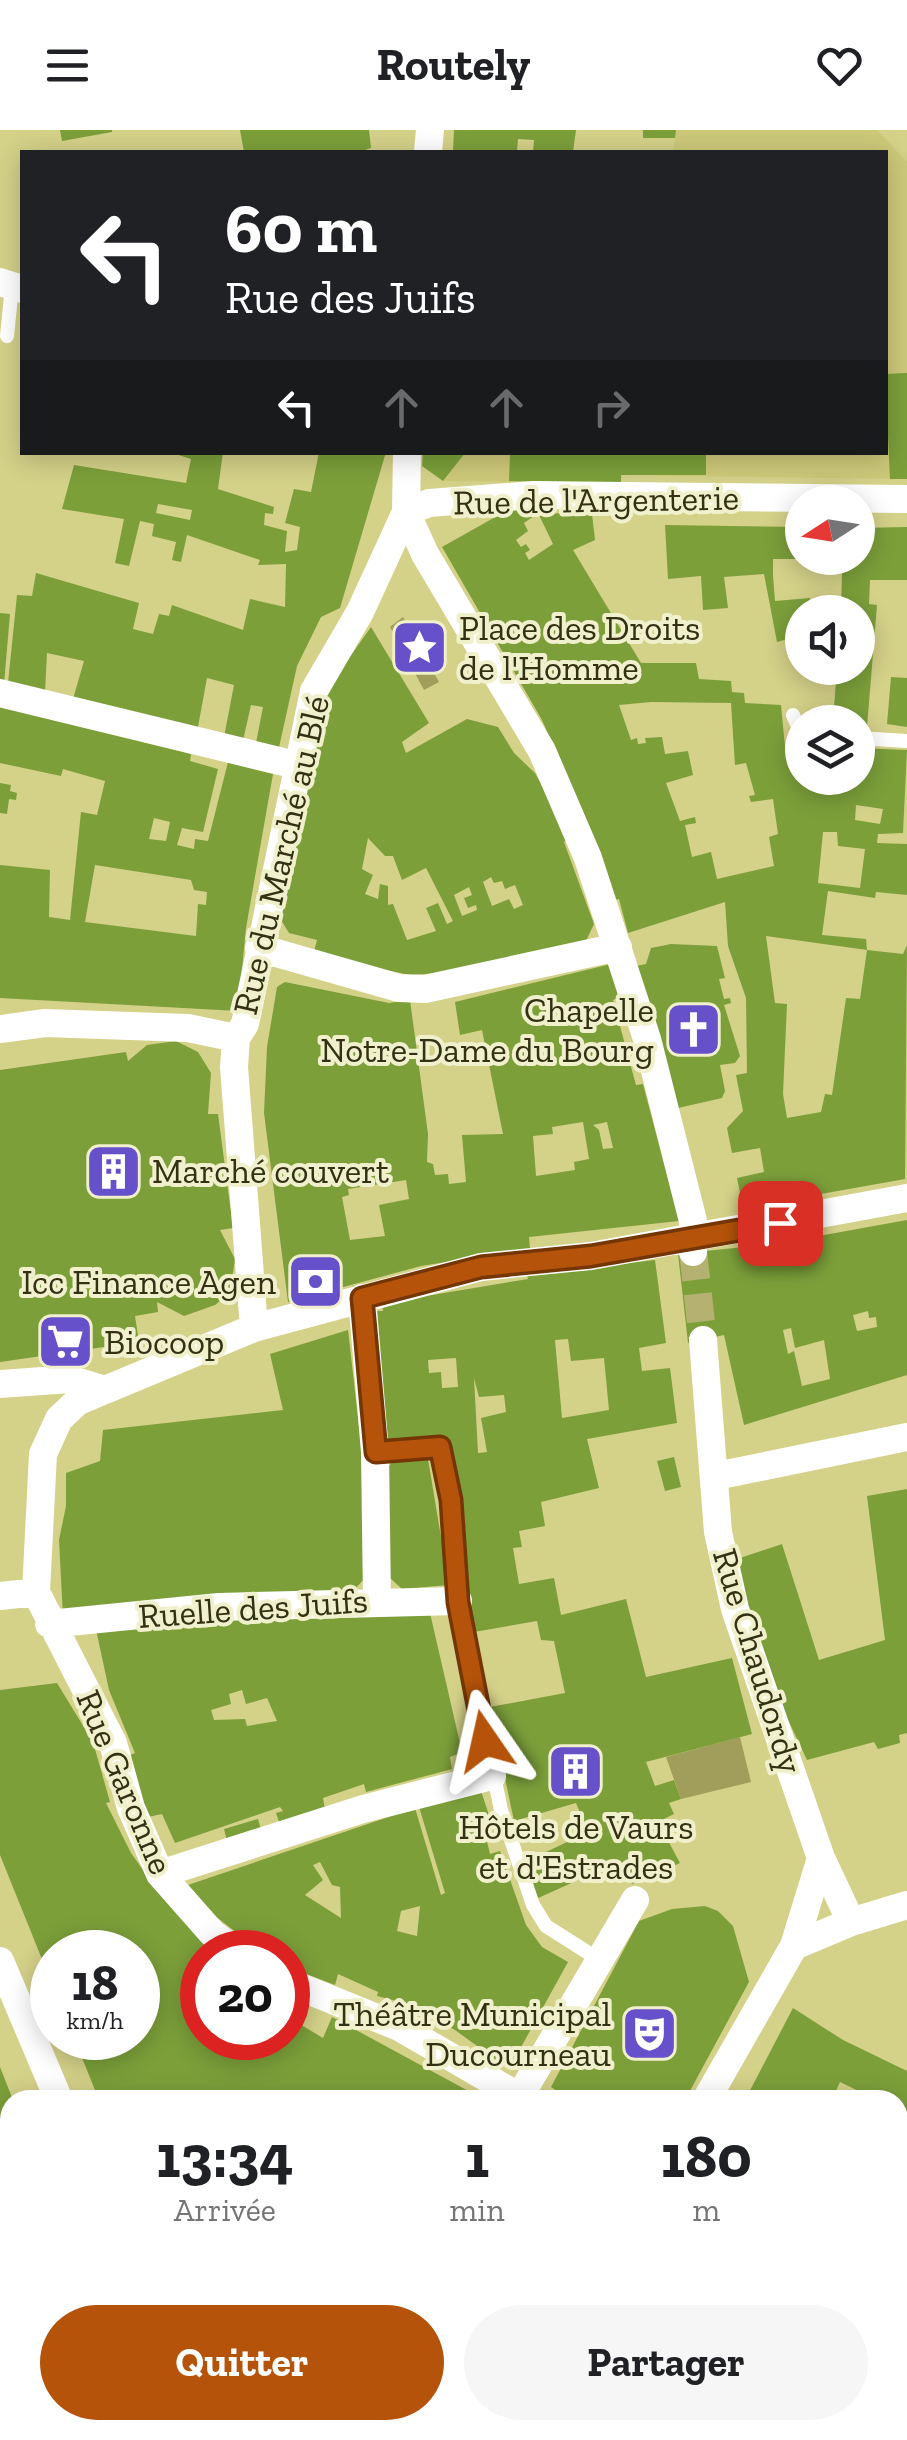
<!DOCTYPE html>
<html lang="fr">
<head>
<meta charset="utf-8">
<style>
	:root { --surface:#fff; --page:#f6f6f6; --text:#202124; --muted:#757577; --accent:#b45309 }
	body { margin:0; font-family:"Zilla Slab",serif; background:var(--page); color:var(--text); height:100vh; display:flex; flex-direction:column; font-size:38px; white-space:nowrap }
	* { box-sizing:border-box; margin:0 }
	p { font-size:32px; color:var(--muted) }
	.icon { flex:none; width:55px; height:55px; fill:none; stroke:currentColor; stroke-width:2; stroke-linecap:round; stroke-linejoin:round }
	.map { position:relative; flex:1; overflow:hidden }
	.drawer { position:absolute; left:0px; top:1960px; width:908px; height:350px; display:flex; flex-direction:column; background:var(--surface); border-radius:30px 30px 0 0; box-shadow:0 5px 25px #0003 }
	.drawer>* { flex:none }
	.hud { position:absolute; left:20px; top:20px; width:868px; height:305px; border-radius:0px; box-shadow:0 5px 25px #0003; background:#202124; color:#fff; overflow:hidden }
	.needle { width:65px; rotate:258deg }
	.controls { position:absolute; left:785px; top:355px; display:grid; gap:20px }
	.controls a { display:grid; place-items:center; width:90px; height:90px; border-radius:50%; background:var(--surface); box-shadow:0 5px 25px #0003; font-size:50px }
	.speed { position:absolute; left:30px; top:1800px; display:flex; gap:20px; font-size:50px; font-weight:700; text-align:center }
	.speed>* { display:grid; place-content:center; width:130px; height:130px; border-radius:50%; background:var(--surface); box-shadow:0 5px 25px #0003; line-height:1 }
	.speed small { font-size:25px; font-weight:400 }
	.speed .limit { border:15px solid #d22; background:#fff; color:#111 }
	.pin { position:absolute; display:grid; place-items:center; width:85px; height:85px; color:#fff; margin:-42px; border-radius:20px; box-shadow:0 5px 15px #0006 }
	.me { position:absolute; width:110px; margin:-55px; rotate:349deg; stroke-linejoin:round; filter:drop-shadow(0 0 8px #0008) }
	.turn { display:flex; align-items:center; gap:35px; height:210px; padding:0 40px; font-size:45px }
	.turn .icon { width:130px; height:130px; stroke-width:2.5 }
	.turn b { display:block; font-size:70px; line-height:85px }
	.lanes { display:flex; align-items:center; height:95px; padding:0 40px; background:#0003; justify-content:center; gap:50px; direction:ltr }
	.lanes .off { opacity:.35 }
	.eta { display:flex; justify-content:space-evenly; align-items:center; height:170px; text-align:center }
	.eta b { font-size:60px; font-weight:700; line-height:70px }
	.button { display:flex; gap:20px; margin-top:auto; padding:20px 40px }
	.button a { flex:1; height:115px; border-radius:60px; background:var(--accent); color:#fff; font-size:40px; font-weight:700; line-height:115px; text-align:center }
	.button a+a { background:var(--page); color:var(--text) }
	header { display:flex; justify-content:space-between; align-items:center; height:130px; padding:0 40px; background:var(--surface); font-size:45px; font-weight:700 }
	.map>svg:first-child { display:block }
	.built { fill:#cdc979 }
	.green { fill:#a19e5b }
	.building { fill:#7c9f3a; fill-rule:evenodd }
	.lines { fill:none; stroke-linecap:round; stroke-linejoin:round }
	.street-tunnel { stroke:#b4b171; stroke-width:28; stroke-dasharray:28 14; stroke-linecap:butt }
	.lane { stroke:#fff; stroke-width:14 }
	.street { stroke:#fff; stroke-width:28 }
	.route-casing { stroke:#753606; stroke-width:25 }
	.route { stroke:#b45309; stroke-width:18 }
	.labels { text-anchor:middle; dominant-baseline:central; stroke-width:8; stroke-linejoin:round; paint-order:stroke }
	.street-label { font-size:35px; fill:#323113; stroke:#f1f0cd }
	.poi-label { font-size:35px; fill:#323113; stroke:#f1f0cd; text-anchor:start }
</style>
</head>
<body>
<header><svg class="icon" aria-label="menu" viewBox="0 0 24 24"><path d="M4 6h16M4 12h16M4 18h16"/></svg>Routely<svg class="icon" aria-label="heart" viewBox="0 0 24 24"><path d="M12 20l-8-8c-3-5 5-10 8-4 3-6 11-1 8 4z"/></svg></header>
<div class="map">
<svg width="907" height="2310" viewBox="0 0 907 2310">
	<rect width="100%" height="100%" fill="#d4d189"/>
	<path class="built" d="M676,0H877L907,32V349L622,345L621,353L443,351L466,323L885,322V22H673Z"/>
	<path class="green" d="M403,487L439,552L424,560L390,497Z
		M740,1607L751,1652L681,1669L666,1627Z"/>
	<path class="building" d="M60,0H112V2L62,11Z
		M240,0H369L371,18L359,22H244Z
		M454,0H576L573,22H533L534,10L518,9L517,22H453Z
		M643,0H676L675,8H643Z
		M907,243V349H890L885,244Z
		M169,322H223L218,359L274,377L273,384L265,383L264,395L287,401L285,422L297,420L300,397L285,393L294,359L311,362L319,322H386L340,478L321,487L297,536L278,622L255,618L263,577L251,575L242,615L224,607L234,555L207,548L197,602L73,569L84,531L47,523L45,562L8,553L17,465L32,466L36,443L139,473L133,499L153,504L159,484L169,486L172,475L243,500L250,469L285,477L286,434L258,435L260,430L187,405L181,432L172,430L176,412L152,406L154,394L140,391L129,436L115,433L124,389L62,379L74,335L186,353L191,329ZM158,374L192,380L190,390L156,383Z
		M423,322H466L443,351L422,336Z
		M510,322H706V345H621V353L509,351Z
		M515,376L538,383L524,393L528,401L516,410L521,417L526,414L530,420L525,423L529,430L553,414L538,383L592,384L595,410L573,420L641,533H696L699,549L731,551L732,562L744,563L745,573L781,575L786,627H795V616H802V648H858V618L907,620L903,703L878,704L877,713L907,714V765L876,762L875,768L828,761L822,805L866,809L867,820L766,806L775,873L787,874L783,964L787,988L821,982L825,964L832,965L846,868L860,869L867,820L903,824L907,815L905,1049L743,1078L737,1048L764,1042L760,1018L732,1023L727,998L743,981L736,945L747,943L746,868L728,816L725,772L628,803L619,769L614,770L580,676L542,590L442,417ZM651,572L731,573L735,635L746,633L755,665L749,666L751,672L773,669L778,704L769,707L774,736L717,749L711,722L692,727L685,695L696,693L695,687L680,691L666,653L693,645L688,621L665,624L662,607L645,608L646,613L638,614L637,608L631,610L619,575ZM856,675L883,679L880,694L855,690ZM823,702H837L838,716L865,719L860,758L818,753Z
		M665,395L802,397V429H773V446L775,471L810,468L808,482H802V505L777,512L764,444L724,447L728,478L703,480L701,446L668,449Z
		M907,397V450H870L869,474L877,475L867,597L818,592V577H834L837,538H858V482H841L842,443L817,442L816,428H858V398Z
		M0,483L10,484L4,554L0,553Z
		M371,497L429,593L402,612L406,623L467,589L498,597L514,623L535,643L570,708L564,712L594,794L586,811L441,843L410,845L313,825L317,810L289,803L275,780L325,562ZM368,708L385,726H393L402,750L426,738L453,791L447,794L438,773L426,778L436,801L407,810L393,774L388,775V756L380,754L378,769L365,764L373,745L362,739ZM491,747L494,753L502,751L505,759L515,755L523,775L514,779L509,769L492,776L483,752ZM469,757L472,765L464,768L468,778L476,775L477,780L462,786L454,765Z
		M891,547L907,548V597L887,594Z
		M0,576L191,624L190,631L218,639L203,702L182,698L177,715L194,719L195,709L208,711L228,632L273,644L246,798L238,881L0,868V735L50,740L49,787L70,790L81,682L97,685L105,651L63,639L61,646L0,633ZM154,688L170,692L166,711L149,709ZM95,735L191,750L194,760L207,762L206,775L198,774L196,806L85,792Z
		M0,653L11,655L10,661L17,663L16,670L9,669L7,684L0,683Z
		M671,814L717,816L725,848L719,849L724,869L730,868L731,873L724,875L740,926L735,933L720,935L725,961L722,968L678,978L636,836L646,834L651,818Z
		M611,834L620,867L613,870L620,896L636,955L643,954L679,1091L529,1107L530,1119L421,1136L288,1172L264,983L267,917L277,857L285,852L389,873L410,870L428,1004L427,1032L433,1034L435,1045L448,1044L449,1054L466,1052L462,1005L503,1004L482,900L460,905L455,872ZM583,992L589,1029L574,1032L575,1040L536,1046L533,1006L553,1004L552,997ZM607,992L613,1018L603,1019L599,1000L593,995ZM406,1050L409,1069L379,1075L385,1106L350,1110L342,1067L349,1065L348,1059Z
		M176,911L198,922L211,943L208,984H218L233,1098L220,1100L235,1129L230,1163L215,1175L184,1186L157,1172L158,1182L135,1186L139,1212L0,1232V940L126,922L128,931L147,915Z
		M907,1090V1245L744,1295L724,1205L688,1213L678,1124L780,1113ZM868,1181L869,1188L876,1187L877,1197L857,1201L853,1185ZM791,1198L795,1218L824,1210L830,1249L802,1256L794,1221L788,1224L783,1200Z
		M655,1130L666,1213L639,1218L642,1241L670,1238L677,1293L587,1309L599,1358L541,1372L545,1396L519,1401L522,1417L513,1418L519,1454L554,1448L561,1485L626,1469L646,1547L732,1528L752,1604L646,1632L655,1656L674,1650L681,1669L669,1673L674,1684L658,1692L680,1733L632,1754L620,1731L536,1769L525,1732L588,1702L576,1673L514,1691L490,1577L565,1563L554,1511L541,1510L537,1491L474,1502L446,1311L392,1314L383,1307L374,1181H383L382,1168L432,1165L528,1149L527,1145ZM568,1209L571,1231L604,1228L609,1280L562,1288L555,1210ZM456,1228L458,1257L442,1258L441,1242L429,1243L428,1230ZM474,1248L479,1267L504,1265L506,1282L481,1288L487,1322L478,1323Z
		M348,1200L361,1314L366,1447L354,1460L63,1487L59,1410L66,1376V1343L100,1331L103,1300L283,1280L270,1224Z
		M674,1327L681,1357L665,1361L657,1331Z
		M428,1329L449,1455L402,1459L389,1447L383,1345L392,1332Z
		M907,1359V1603L899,1605L900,1613L878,1619L874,1612L807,1630L772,1556L734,1430L782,1414L819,1530L885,1510L867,1366Z
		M430,1483L462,1622L450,1627L452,1639L366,1662L364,1654L323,1668L325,1679L280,1695L276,1683L283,1681L280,1677L175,1713L162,1684L148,1687L128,1626L135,1623L109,1560L95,1495ZM242,1560L246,1574L267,1568L277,1591L247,1596L245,1589L214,1590L211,1580L231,1574L229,1564Z
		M57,1553L93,1612L110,1672L106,1673L131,1723L153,1754L220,1822H202V1908H288V1887L323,1908L332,1887L485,1970H99L74,1908H138V1843L147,1834L136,1820L52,1822V1854L0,1725V1560Z
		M481,1661L489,1685L481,1687L490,1724L500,1721L526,1795L542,1817L568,1832L509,1939L455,1900L404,1873L377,1866L378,1862L338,1844L335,1855L288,1837V1822H265L246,1810L210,1782L188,1755L415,1678L441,1765L445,1763L419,1677ZM320,1732L332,1755L340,1757L341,1788L305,1765L323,1750L313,1735ZM420,1776L417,1806L397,1801L401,1781Z
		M258,1689L261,1700L227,1711L224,1699Z
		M705,1776L718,1781L733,1796L749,1852L685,1970H570L551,1957L639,1791L672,1779Z
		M793,1878L843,1910L907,1941V1985L898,1980V1970H877L840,1952L833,1967L817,1960L812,1970H745Z
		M0,1937L13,1970L10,2037L0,2041Z
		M907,2009V2061L898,2074V2027Z
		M10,2060V2109L0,2085V2064Z
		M10,2114V2169H0V2125H6L3,2117Z
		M898,2129L907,2135V2283L898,2278Z
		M0,2196H10V2299H0Z
		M230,2300H290V2301L250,2310Z
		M644,2300H877L895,2310H754L741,2302L737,2310H642Z"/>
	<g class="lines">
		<path class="street-tunnel" d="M693,1122L703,1210"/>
		<path class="lane" d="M7,206L12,156
			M793,585L802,606
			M858,608L907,611
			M375,1322L439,1317L451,1370L458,1471L501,1680L533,1775L546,1796L598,1829
			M898,2084L907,2072
			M898,2125L907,2130"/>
		<path class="street" d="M428,22L430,0
			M0,152L22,159
			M407,322L406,382L425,424L542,621L588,728L647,909L693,1091V1122
			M406,382L429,373L533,365L907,369
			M0,563L296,635
			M259,818L399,858L425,859L618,817
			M0,899L45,893L188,898L236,908L234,937L254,1198L105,1260L70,1249L0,1254
			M236,908L245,894L314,561L360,482L406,382
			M362,1168L375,1322L377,1470
			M254,1198L481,1137L591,1126L907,1068
			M703,1210L718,1402L735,1479L821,1728L851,1792L907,1775
			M105,1260L77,1272L59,1289L43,1324L36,1462L113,1613L131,1678L160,1744L212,1803L238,1822
			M716,1346L907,1307
			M0,1466L36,1462
			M49,1494L219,1477L458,1471
			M160,1744L363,1679L492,1646
			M794,1816L851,1792
			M0,1831L59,1970
			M288,1852L399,1897L525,1970
			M520,1966L635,1770
			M706,1970L794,1816L821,1728
			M0,2180H10
			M898,2284L907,2290
			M198,2300L202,2310
			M575,2300L623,2305
			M316,2310L358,2300"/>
	</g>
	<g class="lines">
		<defs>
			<path id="route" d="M485,1611L458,1472L451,1370L440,1317L376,1322L362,1168L481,1137L591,1126L780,1093"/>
		</defs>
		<use href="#route" class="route-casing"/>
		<use href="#route" class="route"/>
	</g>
	<defs>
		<symbol id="sight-square" viewBox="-11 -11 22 22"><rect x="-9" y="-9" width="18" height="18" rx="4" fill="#6651ca" stroke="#f1f0cd"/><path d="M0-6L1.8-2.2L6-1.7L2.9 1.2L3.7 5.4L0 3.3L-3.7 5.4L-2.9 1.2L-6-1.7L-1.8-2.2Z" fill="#fff"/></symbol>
		<symbol id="church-square" viewBox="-11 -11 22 22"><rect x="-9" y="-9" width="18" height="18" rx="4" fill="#6651ca" stroke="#f1f0cd"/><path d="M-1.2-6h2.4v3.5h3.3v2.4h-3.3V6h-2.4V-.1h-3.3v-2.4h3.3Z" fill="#fff"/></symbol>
		<symbol id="building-square" viewBox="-11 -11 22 22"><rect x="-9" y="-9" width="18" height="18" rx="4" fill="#6651ca" stroke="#f1f0cd"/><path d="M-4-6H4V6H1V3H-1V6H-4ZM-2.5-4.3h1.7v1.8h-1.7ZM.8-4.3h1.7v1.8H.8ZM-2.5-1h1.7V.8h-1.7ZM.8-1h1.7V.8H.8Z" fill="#fff"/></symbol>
		<symbol id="bank-square" viewBox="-11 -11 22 22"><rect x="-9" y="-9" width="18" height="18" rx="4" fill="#6651ca" stroke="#f1f0cd"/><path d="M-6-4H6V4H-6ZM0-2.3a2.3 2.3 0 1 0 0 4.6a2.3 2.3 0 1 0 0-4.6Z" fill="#fff"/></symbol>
		<symbol id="supermarket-square" viewBox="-11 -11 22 22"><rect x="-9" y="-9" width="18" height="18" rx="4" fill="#6651ca" stroke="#f1f0cd"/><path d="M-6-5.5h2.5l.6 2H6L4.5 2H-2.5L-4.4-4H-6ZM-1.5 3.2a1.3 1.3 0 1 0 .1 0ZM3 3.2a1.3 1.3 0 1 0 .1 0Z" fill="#fff"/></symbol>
		<symbol id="theatre-square" viewBox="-11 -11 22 22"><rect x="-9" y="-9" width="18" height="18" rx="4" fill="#6651ca" stroke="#f1f0cd"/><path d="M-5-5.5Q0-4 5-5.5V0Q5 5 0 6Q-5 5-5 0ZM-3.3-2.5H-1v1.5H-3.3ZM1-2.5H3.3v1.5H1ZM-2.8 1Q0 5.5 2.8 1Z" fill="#fff"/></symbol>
	</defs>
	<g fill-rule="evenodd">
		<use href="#sight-square" x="388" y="486" width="63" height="63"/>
		<use href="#church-square" x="662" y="868" width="63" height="63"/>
		<use href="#building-square" x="82" y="1010" width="63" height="63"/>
		<use href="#bank-square" x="284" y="1120" width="63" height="63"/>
		<use href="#supermarket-square" x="34" y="1180" width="63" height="63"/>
		<use href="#building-square" x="544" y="1610" width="63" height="63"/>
		<use href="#theatre-square" x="618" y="1872" width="63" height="63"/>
	</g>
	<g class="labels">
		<g class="street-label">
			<text transform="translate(596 370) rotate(-1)">Rue de l'Argenterie</text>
			<text transform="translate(281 725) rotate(-77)">Rue du Marché au Blé</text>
			<text transform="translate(253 1478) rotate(-4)">Ruelle des Juifs</text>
			<text transform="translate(758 1531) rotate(73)">Rue Chaudordy</text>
			<text transform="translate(125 1652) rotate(67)">Rue Garonne</text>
		</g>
		<g class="poi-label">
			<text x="459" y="498">Place des Droits<tspan x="459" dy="40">de l'Homme</tspan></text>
			<text x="654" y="880" text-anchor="end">Chapelle<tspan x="654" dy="40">Notre-Dame du Bourg</tspan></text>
			<text x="152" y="1041">Marché couvert</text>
			<text x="276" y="1152" text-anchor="end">Icc Finance Agen</text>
			<text x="104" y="1212">Biocoop</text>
			<text x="576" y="1697" text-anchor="middle">Hôtels de Vaurs<tspan x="576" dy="40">et d'Estrades</tspan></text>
			<text x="611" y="1884" text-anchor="end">Théâtre Municipal<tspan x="611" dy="40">Ducourneau</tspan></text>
		</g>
	</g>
</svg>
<div class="controls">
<a><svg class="needle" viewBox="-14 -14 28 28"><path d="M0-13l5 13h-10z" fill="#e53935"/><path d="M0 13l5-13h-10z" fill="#757577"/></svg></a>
<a><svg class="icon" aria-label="sound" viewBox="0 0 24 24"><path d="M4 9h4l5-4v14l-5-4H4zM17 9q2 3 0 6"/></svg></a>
<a><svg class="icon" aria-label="layers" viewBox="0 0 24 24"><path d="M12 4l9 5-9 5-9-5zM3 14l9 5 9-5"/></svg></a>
</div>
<div class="speed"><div>18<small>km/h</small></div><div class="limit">20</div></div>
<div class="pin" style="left:780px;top:1093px;background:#d93025"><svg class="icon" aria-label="arrive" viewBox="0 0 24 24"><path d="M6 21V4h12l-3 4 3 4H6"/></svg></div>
<svg class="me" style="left:485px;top:1611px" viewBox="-20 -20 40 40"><path d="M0-17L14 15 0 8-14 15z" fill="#b45309" stroke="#fff" stroke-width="4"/></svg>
<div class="hud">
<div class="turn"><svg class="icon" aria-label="left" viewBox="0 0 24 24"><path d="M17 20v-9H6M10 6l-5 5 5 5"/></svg><div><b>60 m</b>Rue des Juifs</div></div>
<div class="lanes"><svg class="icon" aria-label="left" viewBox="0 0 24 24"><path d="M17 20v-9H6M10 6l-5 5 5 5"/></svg><svg class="icon off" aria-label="ahead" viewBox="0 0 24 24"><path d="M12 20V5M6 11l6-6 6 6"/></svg><svg class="icon off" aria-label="ahead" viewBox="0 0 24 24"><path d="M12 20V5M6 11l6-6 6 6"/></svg><svg class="icon off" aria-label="right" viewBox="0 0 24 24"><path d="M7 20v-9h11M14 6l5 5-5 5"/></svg></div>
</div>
<section class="drawer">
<div class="eta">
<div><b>13:34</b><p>Arrivée</p></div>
<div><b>1</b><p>min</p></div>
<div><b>180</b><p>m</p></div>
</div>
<div class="button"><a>Quitter</a><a>Partager</a></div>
</section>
</div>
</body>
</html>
